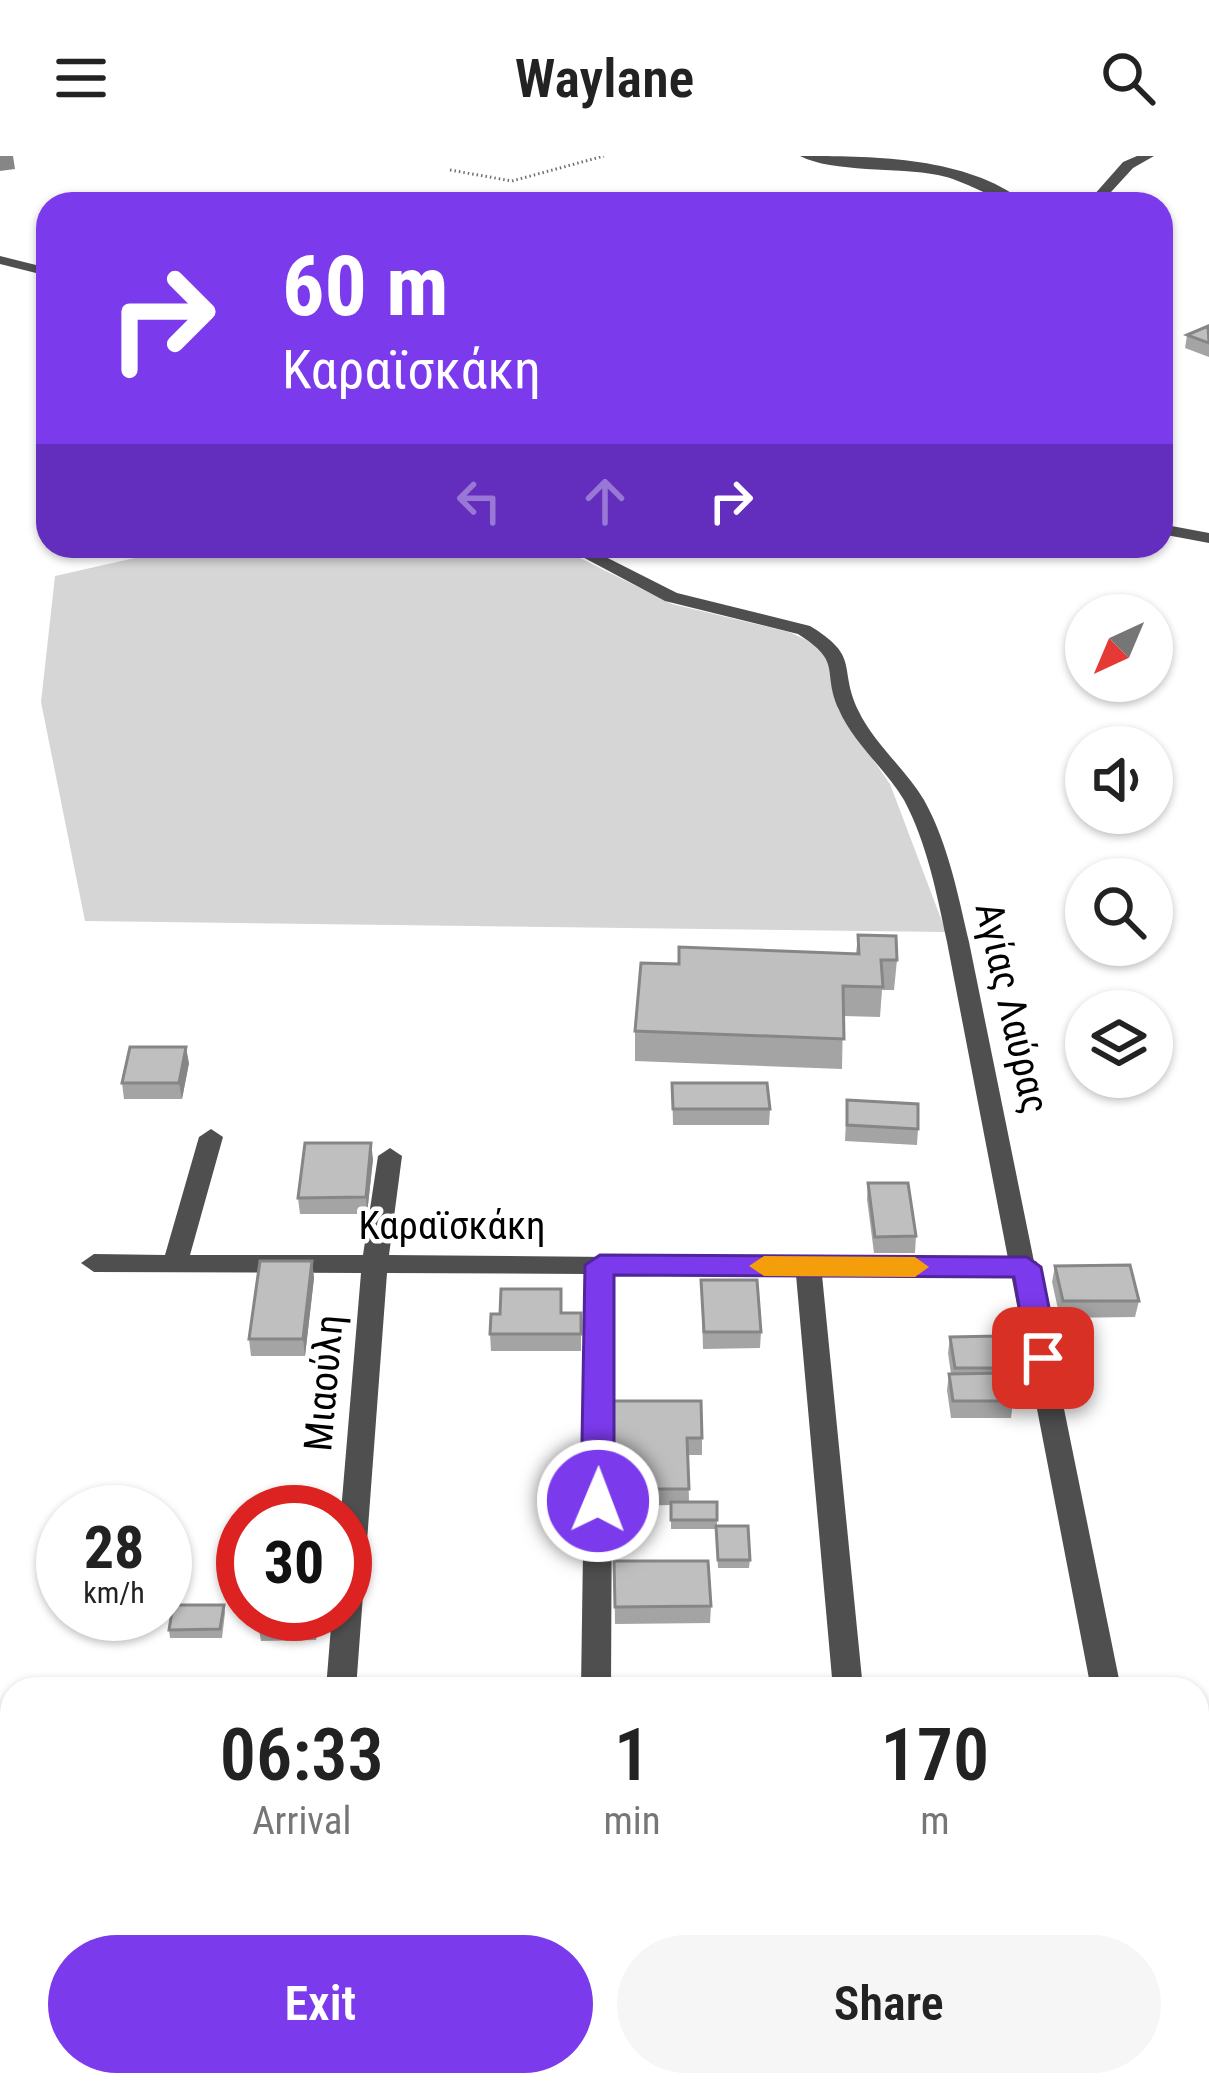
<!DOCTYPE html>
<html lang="en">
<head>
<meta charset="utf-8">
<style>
	:root { --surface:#fff; --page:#f6f6f6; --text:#222; --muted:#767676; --accent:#7c3aed }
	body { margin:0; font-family:"Roboto Condensed",sans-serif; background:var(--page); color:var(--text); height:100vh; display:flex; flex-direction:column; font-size:45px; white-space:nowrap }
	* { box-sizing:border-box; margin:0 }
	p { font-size:39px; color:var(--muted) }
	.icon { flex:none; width:66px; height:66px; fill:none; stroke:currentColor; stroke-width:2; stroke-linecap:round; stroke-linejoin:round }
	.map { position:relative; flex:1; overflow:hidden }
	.drawer { position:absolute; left:0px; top:1521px; width:1209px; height:420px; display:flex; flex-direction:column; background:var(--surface); border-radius:36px 36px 0 0; box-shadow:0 3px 9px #0004 }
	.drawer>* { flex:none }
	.hud { position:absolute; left:36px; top:36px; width:1137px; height:366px; border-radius:36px; box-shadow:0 3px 9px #0004; background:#7c3aed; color:#fff; overflow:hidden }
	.needle { width:78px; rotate:224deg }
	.tools { position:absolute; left:1065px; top:438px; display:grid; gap:24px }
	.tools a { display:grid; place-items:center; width:108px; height:108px; border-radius:50%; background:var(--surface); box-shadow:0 3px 9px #0004; font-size:60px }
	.speed { position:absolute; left:36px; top:1329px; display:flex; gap:24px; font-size:60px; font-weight:700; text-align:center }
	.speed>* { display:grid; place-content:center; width:156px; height:156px; border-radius:50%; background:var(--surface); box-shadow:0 3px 9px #0004; line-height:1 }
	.speed small { font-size:30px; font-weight:400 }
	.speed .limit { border:18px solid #d22; background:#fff; color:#111 }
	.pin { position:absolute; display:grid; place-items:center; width:102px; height:102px; color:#fff; margin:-51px; border-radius:24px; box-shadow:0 6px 18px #0006 }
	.me { position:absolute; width:132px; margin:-66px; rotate:1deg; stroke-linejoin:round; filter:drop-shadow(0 0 9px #0008) }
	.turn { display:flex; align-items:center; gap:42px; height:252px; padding:0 48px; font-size:54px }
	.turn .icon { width:156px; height:156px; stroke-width:2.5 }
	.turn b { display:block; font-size:84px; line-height:102px }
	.lanes { display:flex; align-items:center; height:114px; padding:0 48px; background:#0003; justify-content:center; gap:60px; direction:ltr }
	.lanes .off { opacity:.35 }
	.eta { display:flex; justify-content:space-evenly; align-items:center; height:204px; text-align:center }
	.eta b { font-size:72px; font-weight:600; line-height:84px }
	.action { display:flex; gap:24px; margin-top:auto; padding:24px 48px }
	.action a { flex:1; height:138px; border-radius:72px; background:var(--accent); color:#fff; font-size:48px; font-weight:600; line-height:138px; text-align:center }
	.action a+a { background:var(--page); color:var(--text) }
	header { display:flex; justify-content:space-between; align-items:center; height:156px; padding:0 48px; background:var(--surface); font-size:54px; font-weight:600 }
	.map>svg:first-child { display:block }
	.green { fill:#d6d6d6 }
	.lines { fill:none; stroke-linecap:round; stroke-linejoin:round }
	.path { stroke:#717171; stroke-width:3; stroke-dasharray:1.5 3; stroke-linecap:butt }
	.minor { fill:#4f4f4f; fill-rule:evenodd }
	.tertiary { fill:#4f4f4f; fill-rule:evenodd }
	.wall { fill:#a4a4a4 }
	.shaded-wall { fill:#868686 }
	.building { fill:#bfbfbf; stroke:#868686; stroke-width:3 }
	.route { fill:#7c3aed; stroke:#51269a; stroke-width:3 }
	.slow { fill:#f59e0b }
	.labels { text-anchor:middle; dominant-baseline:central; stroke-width:9; stroke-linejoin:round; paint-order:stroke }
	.street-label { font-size:39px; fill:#000; stroke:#fff }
</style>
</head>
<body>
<header><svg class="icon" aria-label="menu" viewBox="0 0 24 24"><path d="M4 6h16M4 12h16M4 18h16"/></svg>Waylane<svg class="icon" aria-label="search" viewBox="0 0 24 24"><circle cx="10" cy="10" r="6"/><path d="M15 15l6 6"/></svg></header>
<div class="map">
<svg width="1209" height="1941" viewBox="0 0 1209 1941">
	<rect width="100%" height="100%" fill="#fff"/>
	<path class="green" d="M188,390H556L672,448L789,476L813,487L829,503L838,553L890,628L946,776L85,765L41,546L55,420Z"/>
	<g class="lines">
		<path class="path" d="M450,14L512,25L604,0"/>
		<path class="minor" d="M800,0C872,0 968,0 1027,48C997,48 969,25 938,19C898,11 833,17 800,0Z
			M1137,0H1154L1133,12L1100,48H1086L1123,6Z
			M1161,368L1209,377V387L1161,378Z
			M211,973L223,981L190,1099H363L378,1000L390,992L402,1000L389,1099L1036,1105L1040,1111L1036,1117L1027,1120L822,1119L863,1533H833L796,1119L613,1118L611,1533H581L587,1118L387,1117L356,1533H326L332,1458H345V1356H341L361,1117L94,1116L81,1107L94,1098L165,1099L199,981Z
			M1197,1612H1209V1638H1197Z
			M293,1929H329V1941H293Z
			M575,1929H611V1941H575Z
			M868,1929H904L905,1941H869Z"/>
		<path class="tertiary" d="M0,100L48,112V120L0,108Z
			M562,390H584L677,437L810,470C861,501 838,511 858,554C874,588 905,612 924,644C948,687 958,739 969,786L1121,1533H1091L947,786C937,739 927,687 904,644C885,612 854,588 839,554C821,514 844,507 798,478L665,445Z
			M1161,1929H1197L1199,1941H1163Z"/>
	</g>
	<path class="wall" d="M1209,170V201L1185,192L1187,179Z
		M858,779L897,804L894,834H882L880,861L843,860L842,913L635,905V875L679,808L856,798Z
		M189,907L182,943H124L122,927Z
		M672,927L770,953L769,969H673Z
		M847,944L918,973L917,989L845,985Z
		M373,1003L367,1058H300L298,1042Z
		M868,1027L916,1080L915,1097H874L867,1043Z
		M312,1105L314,1122L305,1200H251L249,1183Z
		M1055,1110L1139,1145L1135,1161L1060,1162L1052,1126Z
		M701,1124L761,1176L760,1192L703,1193Z
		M562,1157H581V1195H491L490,1178Z
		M950,1181L1006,1212L1005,1217L1013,1245L1011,1262H951L947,1234L949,1218H951L948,1197Z
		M610,1245L702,1282V1299H688L689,1346H717V1370L750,1404L749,1412H718L716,1373H671V1349L611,1350Z
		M614,1405L711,1450L710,1467L615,1468Z
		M224,1449L225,1457L222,1482H170L169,1474Z
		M259,1458H319L316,1484L261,1485L258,1468Z
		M1197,1838H1209V1906H1197Z"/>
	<path class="shaded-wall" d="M0,0H13L15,13L0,15Z
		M186,891L189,907L182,943L179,927Z
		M371,987L373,1003L367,1058L366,1041Z
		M312,1105L314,1122L305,1200L303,1183Z
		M315,1458H319L316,1484L314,1468Z"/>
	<path class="building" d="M1208,170L1209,187L1187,179Z
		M858,779L896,780L897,804H881L883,831L843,830L844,883L635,875L641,807L679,808V791L859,798Z
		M130,891H186L179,927H122Z
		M672,927H767L770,953H673Z
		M847,944L918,948V973L847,969Z
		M305,987H371L366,1041L298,1042Z
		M868,1027H908L916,1080L875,1081Z
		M260,1105H312L303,1183H249Z
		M1130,1109L1139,1145H1063L1055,1110Z
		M701,1124H757L761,1176H704Z
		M501,1133H561V1157H581V1178H490L491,1158H500Z
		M1000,1180L1006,1212H955L950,1181Z
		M1008,1217L1013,1245H953L949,1218Z
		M610,1245H701L702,1282H687L689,1333H611Z
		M671,1346H717V1364H671Z
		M716,1370H748L750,1404H718Z
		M614,1405H708L711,1450L615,1451Z
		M173,1449H224L220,1473L169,1474Z
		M259,1458H315L314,1468H258Z
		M1197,1838H1209V1890H1200L1197,1874Z
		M621,1929H721L722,1941H621Z"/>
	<path class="route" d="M600,1099L1027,1101L1041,1111L1059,1202L1043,1213L1028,1202L1014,1121L614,1119V1345L598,1357L581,1345L585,1109Z"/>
	<path class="slow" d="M764,1100L915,1101L929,1111L915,1121L764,1120L749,1110Z"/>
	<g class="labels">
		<g class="street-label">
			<text transform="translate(1012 852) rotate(77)">Αγίας Λαύρας</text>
			<text x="452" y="1070">Καραϊσκάκη</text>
			<text transform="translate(324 1227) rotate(-85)">Μιαούλη</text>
		</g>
	</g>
</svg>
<div class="tools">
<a><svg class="needle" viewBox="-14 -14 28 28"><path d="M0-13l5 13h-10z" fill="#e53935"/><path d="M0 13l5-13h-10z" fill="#767676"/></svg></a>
<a><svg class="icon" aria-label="sound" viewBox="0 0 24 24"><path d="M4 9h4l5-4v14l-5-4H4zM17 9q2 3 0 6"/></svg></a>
<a><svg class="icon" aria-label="search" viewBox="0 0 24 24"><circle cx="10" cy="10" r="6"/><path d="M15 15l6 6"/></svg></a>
<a><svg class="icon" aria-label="layers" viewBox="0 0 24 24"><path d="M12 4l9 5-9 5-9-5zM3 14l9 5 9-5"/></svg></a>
</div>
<div class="speed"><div>28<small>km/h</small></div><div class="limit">30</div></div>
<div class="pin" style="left:1043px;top:1202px;background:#d93025"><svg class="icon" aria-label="arrive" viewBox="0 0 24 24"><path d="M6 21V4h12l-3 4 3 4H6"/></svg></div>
<svg class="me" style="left:598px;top:1345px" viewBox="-20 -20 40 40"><circle r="17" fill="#7c3aed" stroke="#fff" stroke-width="3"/><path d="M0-11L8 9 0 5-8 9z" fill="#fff"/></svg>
<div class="hud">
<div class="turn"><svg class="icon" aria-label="right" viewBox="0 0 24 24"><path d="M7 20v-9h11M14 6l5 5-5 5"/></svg><div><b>60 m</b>Καραϊσκάκη</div></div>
<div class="lanes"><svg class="icon off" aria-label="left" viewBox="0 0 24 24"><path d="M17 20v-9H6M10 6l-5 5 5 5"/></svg><svg class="icon off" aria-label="ahead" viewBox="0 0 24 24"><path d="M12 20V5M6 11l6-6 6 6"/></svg><svg class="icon" aria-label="right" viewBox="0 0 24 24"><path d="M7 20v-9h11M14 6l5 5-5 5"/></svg></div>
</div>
<section class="drawer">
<div class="eta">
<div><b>06:33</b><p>Arrival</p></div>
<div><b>1</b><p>min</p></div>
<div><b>170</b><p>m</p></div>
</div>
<div class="action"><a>Exit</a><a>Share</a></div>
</section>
</div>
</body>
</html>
